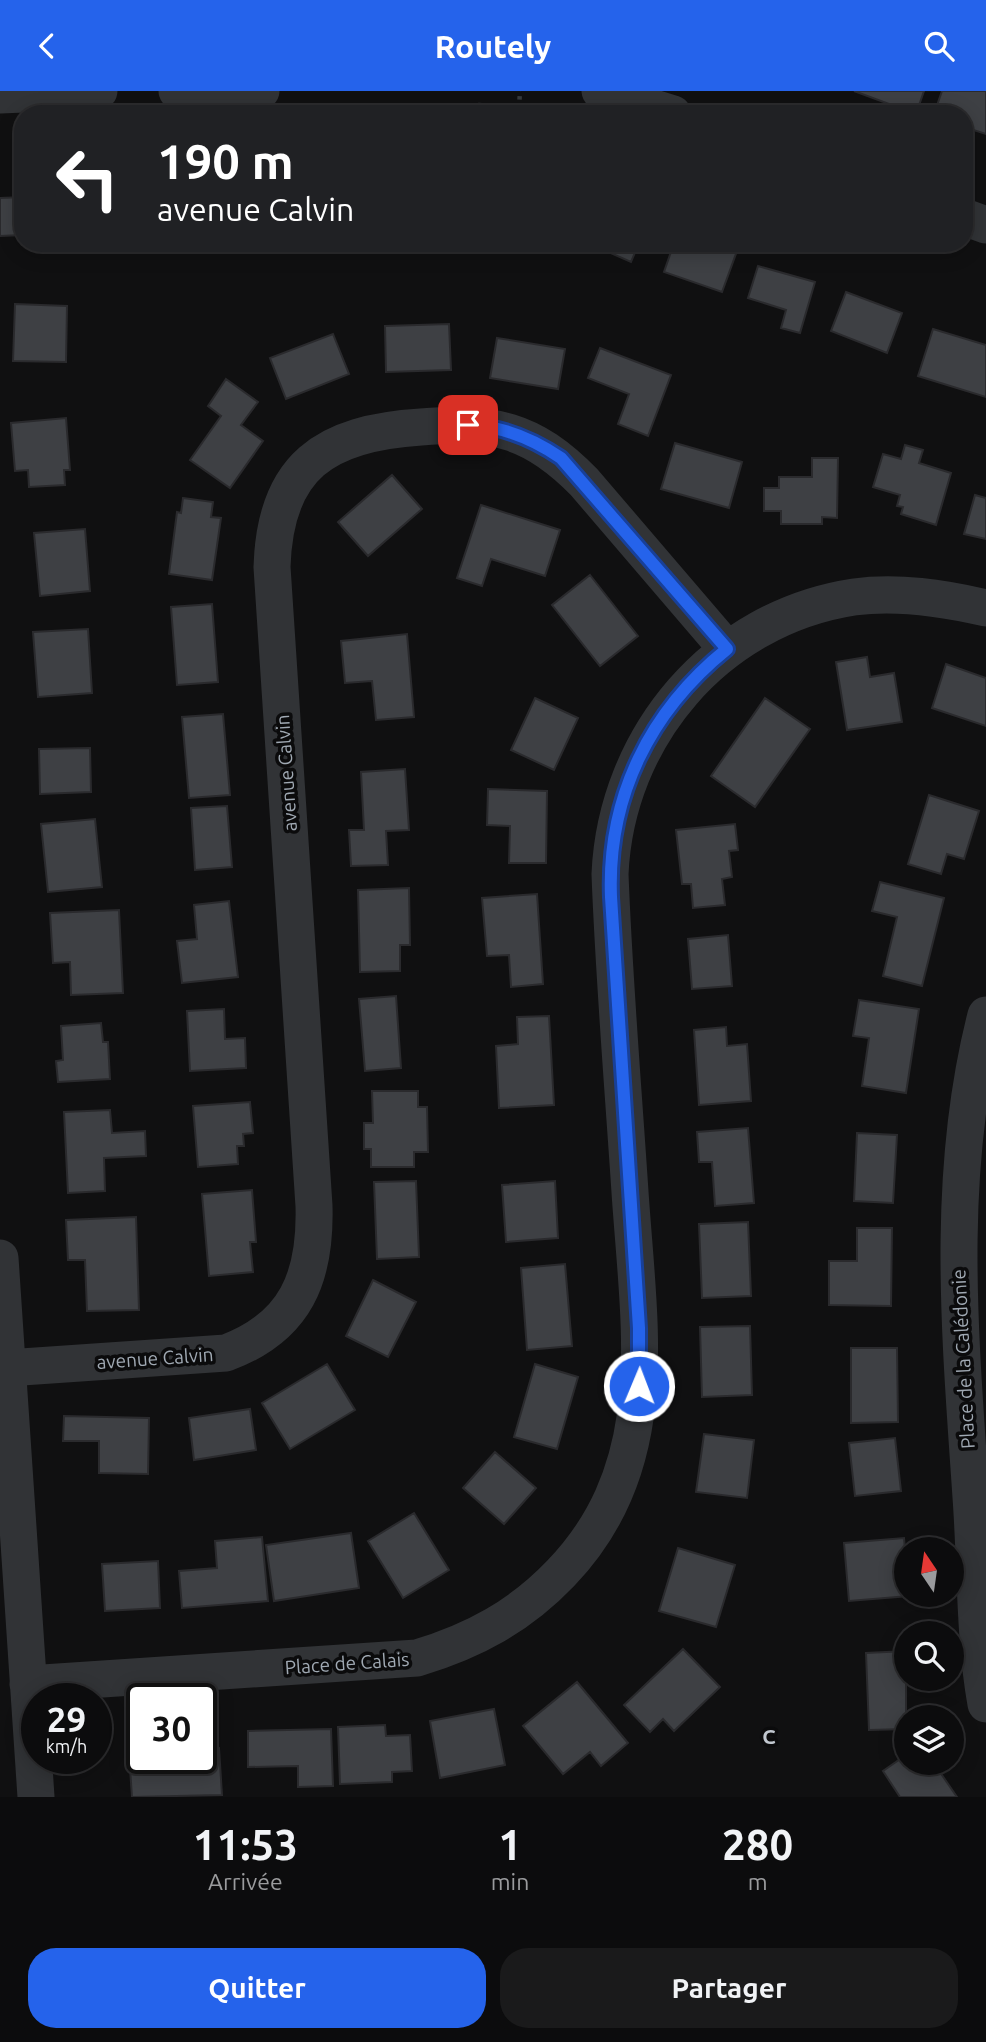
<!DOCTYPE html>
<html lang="fr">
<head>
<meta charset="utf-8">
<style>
	:root { --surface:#0c0c0d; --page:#1a1a1b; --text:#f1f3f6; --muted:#9a9b9d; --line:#2c2c2e; --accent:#2563eb }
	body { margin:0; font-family:Ubuntu,sans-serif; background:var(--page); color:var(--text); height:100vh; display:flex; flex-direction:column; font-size:26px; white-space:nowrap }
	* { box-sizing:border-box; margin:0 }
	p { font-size:23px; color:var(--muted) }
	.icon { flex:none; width:38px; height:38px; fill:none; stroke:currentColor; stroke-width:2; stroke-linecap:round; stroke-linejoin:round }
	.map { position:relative; height:1706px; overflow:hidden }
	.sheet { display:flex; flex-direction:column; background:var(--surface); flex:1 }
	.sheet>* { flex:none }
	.hud { position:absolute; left:14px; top:14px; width:959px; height:147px; border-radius:28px; box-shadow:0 4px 18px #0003,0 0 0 2px var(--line); background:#202124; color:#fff; overflow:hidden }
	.needle { width:46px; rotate:347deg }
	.controls { position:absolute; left:894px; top:1446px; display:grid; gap:14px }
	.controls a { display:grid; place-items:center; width:70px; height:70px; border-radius:50%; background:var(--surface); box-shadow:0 4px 18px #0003,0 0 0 2px var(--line); font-size:35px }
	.speed { position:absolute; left:21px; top:1592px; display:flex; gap:14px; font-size:35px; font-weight:700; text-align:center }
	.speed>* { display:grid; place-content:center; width:91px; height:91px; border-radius:50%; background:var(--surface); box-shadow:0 4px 18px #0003,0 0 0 2px var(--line); line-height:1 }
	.speed small { font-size:18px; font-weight:400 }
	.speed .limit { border:4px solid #111; border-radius:10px; background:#fff; color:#111 }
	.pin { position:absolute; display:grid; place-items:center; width:60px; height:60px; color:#fff; margin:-30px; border-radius:14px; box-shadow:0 4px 10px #0006 }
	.me { position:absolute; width:77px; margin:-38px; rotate:1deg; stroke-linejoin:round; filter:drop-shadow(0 0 5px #0008) }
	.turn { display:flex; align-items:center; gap:24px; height:147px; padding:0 28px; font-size:32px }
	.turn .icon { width:91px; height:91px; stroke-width:2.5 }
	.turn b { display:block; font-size:49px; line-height:60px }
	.eta { display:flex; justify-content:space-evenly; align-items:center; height:119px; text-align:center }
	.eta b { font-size:42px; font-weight:700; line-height:49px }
	.cta { display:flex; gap:14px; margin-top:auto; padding:14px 28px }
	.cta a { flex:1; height:80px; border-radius:28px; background:var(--accent); color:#fff; font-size:28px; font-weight:700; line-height:80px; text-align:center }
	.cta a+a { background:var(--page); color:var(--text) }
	header { display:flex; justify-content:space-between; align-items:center; height:91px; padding:0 28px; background:var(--accent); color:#fff; font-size:32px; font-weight:700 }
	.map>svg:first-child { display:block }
	.building { fill:#3e4044; stroke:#2a2a2d; stroke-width:2 }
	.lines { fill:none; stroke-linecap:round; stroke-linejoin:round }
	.path { stroke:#373a3d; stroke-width:4.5; stroke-dasharray:3.5 5; stroke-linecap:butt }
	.minor { stroke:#313336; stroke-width:37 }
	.route-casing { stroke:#184099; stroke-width:18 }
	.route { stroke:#2563eb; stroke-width:12 }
	.labels { text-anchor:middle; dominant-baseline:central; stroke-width:7; stroke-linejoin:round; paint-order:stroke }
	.street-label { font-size:19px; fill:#a0a9b3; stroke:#0b0b0c }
	.neighbourhood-label { font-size:21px; font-weight:bold; fill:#c1c7cf; stroke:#0b0b0c }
</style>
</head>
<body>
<header><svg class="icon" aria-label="back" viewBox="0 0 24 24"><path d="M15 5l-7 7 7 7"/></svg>Routely<svg class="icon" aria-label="search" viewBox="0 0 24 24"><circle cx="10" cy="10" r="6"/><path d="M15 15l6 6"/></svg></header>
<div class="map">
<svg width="986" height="1706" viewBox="0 0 986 1706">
	<rect width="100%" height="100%" fill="#101011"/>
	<path class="building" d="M854,0H924L916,23Z
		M942,0H986V43L964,36V23H934Z
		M23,106V144L0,145V107Z
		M588,152H639L631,171Z
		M674,152H714L737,160L722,201L664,181Z
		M758,175L815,191L800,242L781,237L786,219L748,207Z
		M846,201L902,222L887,262L831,240Z
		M15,213L67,215L66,271L13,270Z
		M449,233L451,279L386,281L385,235Z
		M933,238L986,254V306L918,285Z
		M333,243L349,283L286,308L270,267Z
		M497,247L565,258L558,298L490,287Z
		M600,257L671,284L648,345L618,333L629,303L588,287Z
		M226,288L258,311L241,334L263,350L230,397L190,369L221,325L208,315Z
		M66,327L70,379H64L65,394L29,396L28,379L15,380L11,332Z
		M675,352L742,371L729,417L661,398Z
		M905,354L923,359L919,372L951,382L936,434L901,423L903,416L897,415L900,404L873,396L883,363L901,368Z
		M812,367H838L837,427L822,426V433H781V420H764V397H779V386H812Z
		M392,384L422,418L368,465L338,431Z
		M975,404L986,407V448L964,443Z
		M183,407L213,411L211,426L221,427L212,489L169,483L177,421L181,422Z
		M481,414L560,439L545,485L491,468L482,495L457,487Z
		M85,438L90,500L40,505L34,442Z
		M590,484L638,545L600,575L552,514Z
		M212,513L218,591L177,594L171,516Z
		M88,538L92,602L38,606L33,541Z
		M407,543L414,626L376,629L372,590L345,592L341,550Z
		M867,566L870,586L894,582L902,631L847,639L836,571Z
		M946,573L986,587V635L932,617Z
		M535,607L578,627L554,679L511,659Z
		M765,607L810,638L755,716L711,685Z
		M223,623L230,704L189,707L182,626Z
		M90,657L91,701L40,703L39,658Z
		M405,678L409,739L386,740L388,774L351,775L349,739H364L361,681Z
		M488,698L547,700L546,772H509L510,735L487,734Z
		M929,704L979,720L964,768L947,763L941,783L908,773Z
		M227,715L232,776L195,779L191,717Z
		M95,728L102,796L48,801L41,733Z
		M735,733L738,759L729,760L732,786L722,788L725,814L693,817L691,793H682L676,739Z
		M880,791L944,807L922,895L883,885L897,826L872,820Z
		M409,797L410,854H400V880L360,881L358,799Z
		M537,803L543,893L511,896L509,864L487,865L482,807Z
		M229,810L238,886L182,892L177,850L197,848L194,814Z
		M119,819L123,902L71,904L70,871L53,872L50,822Z
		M728,844L732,895L692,898L688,848Z
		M396,905L401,977L365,980L359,908Z
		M859,909L919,918L906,1002L862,995L869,947L853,945Z
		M224,918L225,948L245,947L246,977L190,980L187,920Z
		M549,925L554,1014L499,1017L496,955L518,953L517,926Z
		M101,932L103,951H108L110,988L58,991L56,970L63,969L61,935Z
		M726,936L727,955L747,953L751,1010L699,1014L694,939Z
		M372,1000H418V1016H427L428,1061H414V1076H371V1058H364V1032H373Z
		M250,1011L253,1042L243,1043L244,1055H237L238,1073L198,1076L193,1015Z
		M110,1019L112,1042L145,1040L146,1065L104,1067L105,1100L68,1102L64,1021Z
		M748,1037L754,1112L715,1115L712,1071H699L697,1041Z
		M857,1042L897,1044L893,1112L854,1110Z
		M416,1090L419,1166L377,1168L374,1091Z
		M555,1090L558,1147L506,1151L502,1094Z
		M252,1099L256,1151H250L253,1181L209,1185L202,1103Z
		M136,1126L139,1219L87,1220L85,1169H68L66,1129Z
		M748,1131L751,1205L702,1207L699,1133Z
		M857,1137H892L891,1215L829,1214V1170H857Z
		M565,1173L572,1255L527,1259L521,1177Z
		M373,1189L416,1211L388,1266L346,1245Z
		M750,1235L752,1304L702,1306L700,1236Z
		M851,1257H897L898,1331L851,1332Z
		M327,1273L355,1319L290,1358L262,1312Z
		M535,1273L578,1286L557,1358L514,1346Z
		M250,1318L256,1359L194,1369L189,1327Z
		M64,1325L149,1327L148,1383L99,1382V1350H63Z
		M704,1343L754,1349L747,1407L696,1401Z
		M895,1347L901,1400L855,1405L849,1352Z
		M495,1361L536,1397L504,1433L463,1397Z
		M414,1422L449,1479L403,1507L368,1450Z
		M351,1442L359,1497L274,1510L266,1454Z
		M262,1446L268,1510L182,1517L179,1480L217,1477L215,1450Z
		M904,1447L909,1505L849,1510L844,1452Z
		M678,1457L735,1474L716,1536L659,1520Z
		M158,1470L160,1517L105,1520L102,1473Z
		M683,1558L720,1596L674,1640L663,1628L650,1641L624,1614Z
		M906,1560V1638L869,1639L866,1562Z
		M577,1591L628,1652L601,1675L590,1661L563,1683L523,1635Z
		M494,1618L505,1674L440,1687L430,1630Z
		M385,1634L386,1645L410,1644L412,1680L392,1681V1691L340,1693L338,1636Z
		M331,1638L333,1695L298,1696V1675L248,1676V1640Z
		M219,1657L222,1704L132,1706L129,1663L142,1662V1668H201V1658Z
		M906,1664V1671H933L957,1706H900L883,1680Z"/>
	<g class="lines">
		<path class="path" d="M519,17L520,0
			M283,23L479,14L563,23"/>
		<path class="minor" d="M177,0L226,5L261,0
			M600,0L673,23
			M0,4L99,0
			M964,126L986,134
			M986,924C945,1084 960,1244 971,1406C976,1474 974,1546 986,1613
			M0,1167L36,1706
			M7,1277L226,1262C296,1236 316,1186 314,1115L272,476C275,375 325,342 421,336C494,331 531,337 584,391L727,558
			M28,1593L417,1567C474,1550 520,1525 561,1482C665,1374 639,1237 630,1101C623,995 614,889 610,783C616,646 716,527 854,506C898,500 943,507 986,517"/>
	</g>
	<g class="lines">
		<defs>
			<path id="route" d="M468,334C503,335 533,348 561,367L727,558C650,620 607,706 611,806L639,1237V1295"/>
		</defs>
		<use href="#route" class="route-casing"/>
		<use href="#route" class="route"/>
	</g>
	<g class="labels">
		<g class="street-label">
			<text transform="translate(286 682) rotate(-94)">avenue Calvin</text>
			<text transform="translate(155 1267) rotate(-4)">avenue Calvin</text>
			<text transform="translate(963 1268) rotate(-93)">Place de la Calédonie</text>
			<text transform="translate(347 1572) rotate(-4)">Place de Calais</text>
		</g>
		<g class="neighbourhood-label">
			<text x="769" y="1645">C</text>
		</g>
	</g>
</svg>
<div class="controls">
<a><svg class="needle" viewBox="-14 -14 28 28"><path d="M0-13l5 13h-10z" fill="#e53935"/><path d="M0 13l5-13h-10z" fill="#9a9b9d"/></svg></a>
<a><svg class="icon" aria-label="search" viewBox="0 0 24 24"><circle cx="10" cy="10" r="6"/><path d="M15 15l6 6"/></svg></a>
<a><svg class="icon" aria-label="layers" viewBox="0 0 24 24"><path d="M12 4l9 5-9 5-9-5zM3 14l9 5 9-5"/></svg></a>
</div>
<div class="speed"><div>29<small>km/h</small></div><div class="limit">30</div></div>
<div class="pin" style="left:468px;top:334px;background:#d93025"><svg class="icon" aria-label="arrive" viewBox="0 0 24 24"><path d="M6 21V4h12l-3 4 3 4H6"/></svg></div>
<svg class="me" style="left:639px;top:1295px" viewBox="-20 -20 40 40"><circle r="17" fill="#2563eb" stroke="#fff" stroke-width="3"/><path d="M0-11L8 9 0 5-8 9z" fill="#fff"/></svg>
<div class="hud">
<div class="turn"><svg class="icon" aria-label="left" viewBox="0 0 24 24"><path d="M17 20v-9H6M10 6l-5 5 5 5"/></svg><div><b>190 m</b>avenue Calvin</div></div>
</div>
</div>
<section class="sheet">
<div class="eta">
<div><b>11:53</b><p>Arrivée</p></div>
<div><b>1</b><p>min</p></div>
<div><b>280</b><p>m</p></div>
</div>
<div class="cta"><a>Quitter</a><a>Partager</a></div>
</section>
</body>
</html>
